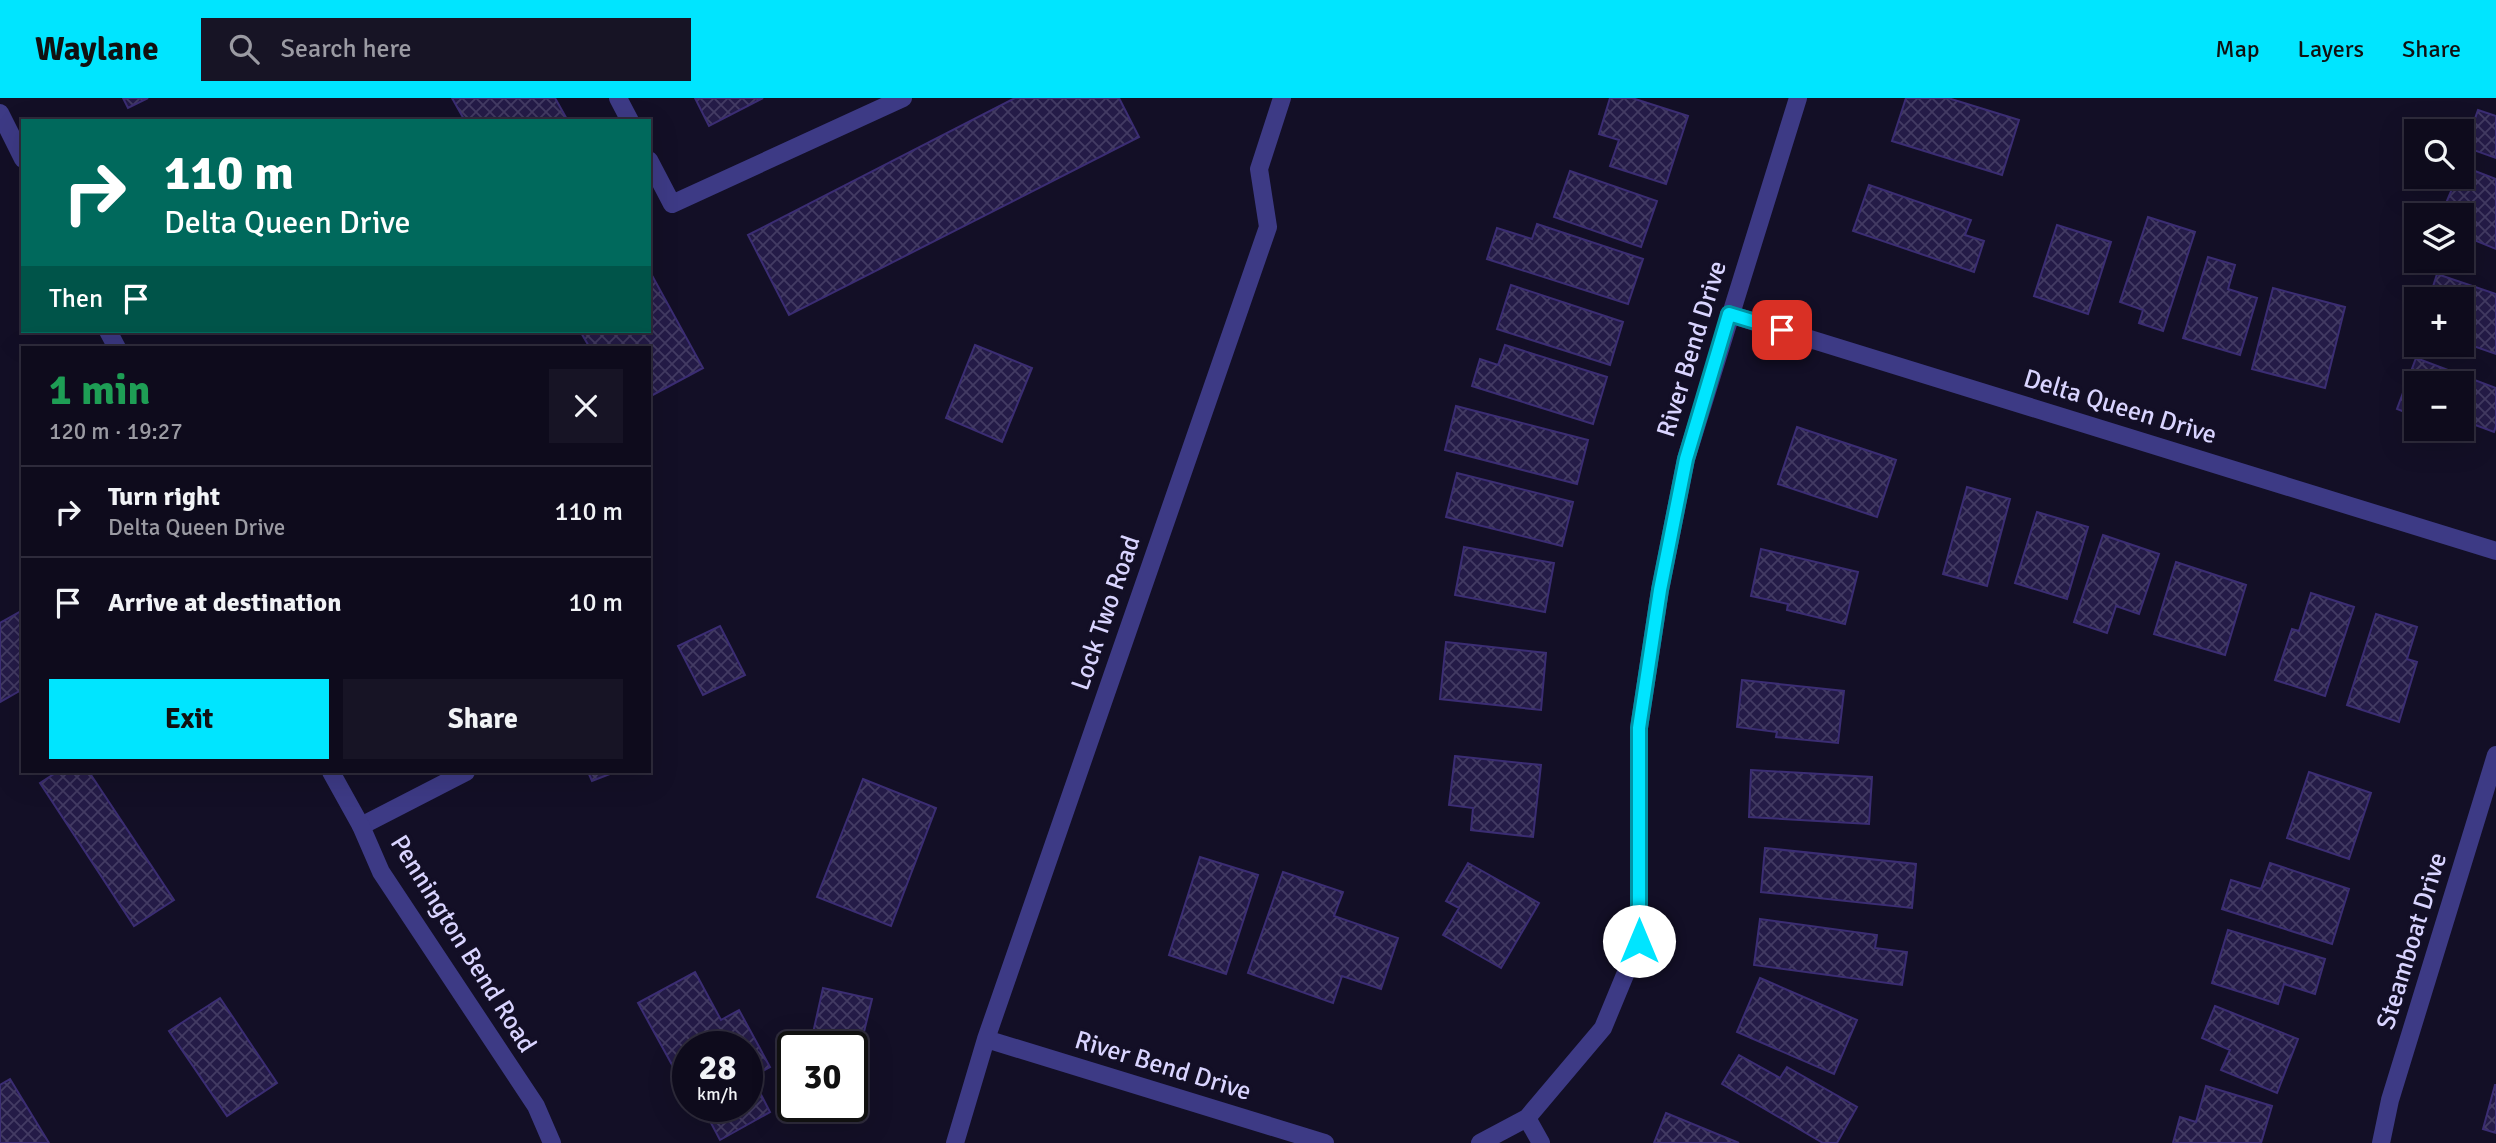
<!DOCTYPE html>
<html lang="en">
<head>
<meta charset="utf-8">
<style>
	:root { --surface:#0e0b1c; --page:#171425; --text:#f1f3f6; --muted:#9b9ba3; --line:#2e2b3b; --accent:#00e5ff }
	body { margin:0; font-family:Signika,sans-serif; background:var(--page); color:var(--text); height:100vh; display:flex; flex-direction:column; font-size:26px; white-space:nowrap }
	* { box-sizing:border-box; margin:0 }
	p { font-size:23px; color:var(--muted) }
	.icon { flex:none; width:38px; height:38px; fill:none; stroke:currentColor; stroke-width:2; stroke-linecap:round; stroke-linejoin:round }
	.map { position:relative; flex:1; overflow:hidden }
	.sheet { position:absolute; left:21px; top:248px; width:630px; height:427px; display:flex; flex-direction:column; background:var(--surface); border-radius:0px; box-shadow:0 7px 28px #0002,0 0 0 2px var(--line) }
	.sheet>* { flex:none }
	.guide { position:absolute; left:21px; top:21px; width:630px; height:214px; border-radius:0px; box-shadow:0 7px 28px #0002,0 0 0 2px var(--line); background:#00695c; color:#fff; overflow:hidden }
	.controls { position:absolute; left:2404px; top:21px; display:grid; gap:14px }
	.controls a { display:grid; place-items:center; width:70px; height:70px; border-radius:0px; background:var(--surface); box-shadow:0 7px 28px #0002,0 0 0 2px var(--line); font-size:35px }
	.speed { position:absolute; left:672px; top:933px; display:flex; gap:14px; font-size:35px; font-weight:700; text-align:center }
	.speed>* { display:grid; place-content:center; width:91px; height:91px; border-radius:50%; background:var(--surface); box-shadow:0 7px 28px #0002,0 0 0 2px var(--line); line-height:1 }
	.speed small { font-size:18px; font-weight:400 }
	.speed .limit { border:4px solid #111; border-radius:10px; background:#fff; color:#111 }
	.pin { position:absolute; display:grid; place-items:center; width:60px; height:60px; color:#fff; margin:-30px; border-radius:14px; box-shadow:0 4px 10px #0006 }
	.me { position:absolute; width:77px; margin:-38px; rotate:0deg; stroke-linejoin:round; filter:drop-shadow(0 0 5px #0008) }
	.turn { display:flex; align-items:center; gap:24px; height:147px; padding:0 28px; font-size:32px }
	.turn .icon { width:91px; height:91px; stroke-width:2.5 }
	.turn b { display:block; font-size:49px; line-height:60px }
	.then { display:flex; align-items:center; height:66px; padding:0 28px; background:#0003; gap:14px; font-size:26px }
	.round { display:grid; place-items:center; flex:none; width:74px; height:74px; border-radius:0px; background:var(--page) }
	.head { display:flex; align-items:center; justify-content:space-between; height:119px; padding:0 28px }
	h1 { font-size:42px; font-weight:700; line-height:52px; color:#1e9e55 }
	.action { display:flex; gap:14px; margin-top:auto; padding:14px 28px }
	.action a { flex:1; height:80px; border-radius:0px; background:var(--accent); color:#111; font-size:28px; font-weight:700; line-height:80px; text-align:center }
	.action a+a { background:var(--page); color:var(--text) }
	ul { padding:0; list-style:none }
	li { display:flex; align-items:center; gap:21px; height:91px; padding:0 28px; border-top:2px solid var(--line) }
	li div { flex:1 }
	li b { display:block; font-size:26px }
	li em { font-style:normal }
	header { display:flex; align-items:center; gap:42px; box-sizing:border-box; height:98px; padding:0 35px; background:var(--accent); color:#111 }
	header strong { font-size:33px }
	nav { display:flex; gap:38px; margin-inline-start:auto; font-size:24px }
	.search { width:490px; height:63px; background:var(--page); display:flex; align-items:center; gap:18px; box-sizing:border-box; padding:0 24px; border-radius:0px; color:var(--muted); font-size:26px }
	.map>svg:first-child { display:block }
	.building { fill:url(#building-cross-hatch); stroke:#3b2d73; stroke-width:2 }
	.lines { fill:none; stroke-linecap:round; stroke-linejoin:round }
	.service { stroke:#3d3a85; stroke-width:18 }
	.minor { stroke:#3d3a85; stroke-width:18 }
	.route-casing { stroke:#0095a6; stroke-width:18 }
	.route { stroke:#00e5ff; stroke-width:12 }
	.labels { text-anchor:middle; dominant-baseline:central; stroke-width:7; stroke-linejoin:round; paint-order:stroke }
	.street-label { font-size:26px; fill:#d9d4ff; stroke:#130f26 }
</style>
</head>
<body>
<header>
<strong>Waylane</strong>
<div class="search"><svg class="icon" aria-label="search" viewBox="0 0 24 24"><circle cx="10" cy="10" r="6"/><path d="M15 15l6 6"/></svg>Search here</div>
<nav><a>Map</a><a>Layers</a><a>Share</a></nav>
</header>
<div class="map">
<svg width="2496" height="1045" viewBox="0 0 2496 1045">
	<defs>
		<pattern id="building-cross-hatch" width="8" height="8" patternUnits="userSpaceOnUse" patternTransform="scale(1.75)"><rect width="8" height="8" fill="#241b47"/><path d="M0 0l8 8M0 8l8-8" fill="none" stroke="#433b63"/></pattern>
	</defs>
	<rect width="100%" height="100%" fill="#130f26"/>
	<path class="building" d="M123,0H148L128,10Z
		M452,0H555L568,23H465Z
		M695,0H763L709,28Z
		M1015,0H1119L1139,39L789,217L748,137Z
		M1610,0H1632L1688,18L1666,86L1610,68L1619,42L1599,36Z
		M1906,0H1948L2019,22L2002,77L1892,43Z
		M2478,12L2496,18V60L2465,49Z
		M2462,68L2496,81V151L2462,137V117H2441L2457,79H2462Z
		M1570,73L1657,103L1641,149L1554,119Z
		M1869,87L1971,122L1965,137L1984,143L1974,174L1853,133Z
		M2148,119L2195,134L2163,233L2139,225L2143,212L2120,204Z
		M1537,126L1643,161L1628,206L1487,161L1497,130L1532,141Z
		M2057,127L2111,144L2088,216L2034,198Z
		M2208,159L2235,167L2228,191L2257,200L2240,257L2183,240Z
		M649,172L703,270L649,299V250H590L580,233H649Z
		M2437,176L2496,196V256L2462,244V201H2429Z
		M1511,187L1623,224L1610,267L1497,231Z
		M2273,190L2345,209L2325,290L2252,271Z
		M975,247L1032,270L1002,344L946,320Z
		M1505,247L1607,279L1593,326L1472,288L1480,261L1498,267Z
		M2416,260L2496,290V328L2494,334L2462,322V285H2417V319L2397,311Z
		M1456,308L1588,342L1577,386L1445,352Z
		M1797,329L1896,362L1877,419L1778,386Z
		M1457,375L1573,404L1562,448L1446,419Z
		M1967,389L2010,401L1987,488L1943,476Z
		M2037,414L2088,429L2067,501L2015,485Z
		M2103,437L2159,456L2139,516L2116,508L2107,535L2074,524Z
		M1464,449L1554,465L1545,514L1455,497Z
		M1761,451L1858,474L1845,526L1787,512L1788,506L1751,498Z
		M2176,464L2246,487L2225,557L2154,536Z
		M2311,495L2354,509L2325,598L2275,582L2292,531L2299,533Z
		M23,512V591L0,604V525Z
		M2376,516L2417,529L2407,561L2417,564L2399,624L2347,607Z
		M720,528L745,577L703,597L678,548Z
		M1446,544L1546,555L1541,612L1440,601Z
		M1742,582L1844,593L1838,645L1776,639L1777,634L1737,629Z
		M1455,658L1541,667L1533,739L1471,732L1473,710L1449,707Z
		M1751,672L1872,679L1869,726L1749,719Z
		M57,674H89L174,802L134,828L40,685Z
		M588,674H615L592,683Z
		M2309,674L2371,695L2349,761L2287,740Z
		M863,681L936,710L891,828L817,799Z
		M1765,750L1916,766L1912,810L1761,794Z
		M1200,759L1258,777L1226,876L1169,857Z
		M1468,765L1539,805L1501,870L1443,837L1459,810L1446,803Z
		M2270,765L2349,791L2332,846L2222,811L2231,782L2261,791Z
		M1283,774L1343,794L1334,818L1398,840L1381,891L1342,878L1333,905L1248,875Z
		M1760,821L1877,837L1875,850L1907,854L1902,887L1754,867Z
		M2228,832L2325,861L2315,896L2284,886L2278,906L2212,885Z
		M695,874L721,922L739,912L770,969L752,979L770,1014L720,1042L702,1008H747V948H688L687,994L638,905Z
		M1760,880L1857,922L1834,976L1737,934Z
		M823,890L872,901L861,946L813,935Z
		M220,900L277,985L227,1018L169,933Z
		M2215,908L2298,941L2277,995L2221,972L2230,952L2202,940Z
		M1739,957L1780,980L1787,969L1857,1009L1837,1045H1823L1722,986Z
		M10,981L49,1045H0V987Z
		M2495,987H2496V1035L2483,1031Z
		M2206,988L2272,1008L2261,1045H2173L2180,1019L2196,1024Z
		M1666,1015L1739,1045H1654Z"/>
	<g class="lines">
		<path class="service" d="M361,728L466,674"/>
		<path class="minor" d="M618,0L630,23
			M0,15L23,61
			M649,62L672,106L903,0
			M1729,216L2496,453
			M108,233L117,250
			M331,674L361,728L381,774L536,1008L552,1045
			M986,941L1325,1045
			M1527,1020L1541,1045
			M955,1045L986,941L1268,129L1259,71L1282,0
			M1480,1045L1527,1020L1603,930L1639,843V630L1660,492L1686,361L1798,0
			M2381,1045L2390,1002L2496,657"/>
	</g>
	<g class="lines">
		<defs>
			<path id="route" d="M1639,843V630L1660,492L1686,361L1729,216L1782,232"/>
		</defs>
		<use href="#route" class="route-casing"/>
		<use href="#route" class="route"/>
	</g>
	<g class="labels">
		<g class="street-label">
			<text transform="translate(1692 251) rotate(-73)">River Bend Drive</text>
			<text transform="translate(2120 309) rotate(17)">Delta Queen Drive</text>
			<text transform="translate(1106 515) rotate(-71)">Lock Two Road</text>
			<text transform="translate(2412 843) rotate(-73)">Steamboat Drive</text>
			<text transform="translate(463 846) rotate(58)">Pennington Bend Road</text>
			<text transform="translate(1163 968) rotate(17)">River Bend Drive</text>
		</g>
	</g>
</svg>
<div class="controls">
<a><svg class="icon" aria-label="search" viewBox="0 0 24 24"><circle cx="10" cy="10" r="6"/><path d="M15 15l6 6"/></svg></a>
<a><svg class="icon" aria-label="layers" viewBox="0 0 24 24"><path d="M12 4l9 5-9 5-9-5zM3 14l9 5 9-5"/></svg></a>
<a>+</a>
<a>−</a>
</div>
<div class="speed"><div>28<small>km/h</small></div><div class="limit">30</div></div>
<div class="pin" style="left:1782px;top:232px;background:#d93025"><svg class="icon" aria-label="arrive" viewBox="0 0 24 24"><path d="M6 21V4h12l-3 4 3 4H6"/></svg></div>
<svg class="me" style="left:1639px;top:843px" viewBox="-20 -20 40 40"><circle r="19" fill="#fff"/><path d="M0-13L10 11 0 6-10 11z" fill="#00e5ff"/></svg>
<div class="guide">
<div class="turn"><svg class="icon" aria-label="right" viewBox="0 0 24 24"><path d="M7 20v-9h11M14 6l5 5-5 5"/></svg><div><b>110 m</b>Delta Queen Drive</div></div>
<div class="then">Then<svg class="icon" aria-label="arrive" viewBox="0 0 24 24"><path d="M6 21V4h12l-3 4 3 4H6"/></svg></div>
</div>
<section class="sheet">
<div class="head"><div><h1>1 min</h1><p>120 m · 19:27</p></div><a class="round"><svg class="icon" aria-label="close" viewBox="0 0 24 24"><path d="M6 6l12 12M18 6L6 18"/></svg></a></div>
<ul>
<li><svg class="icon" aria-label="right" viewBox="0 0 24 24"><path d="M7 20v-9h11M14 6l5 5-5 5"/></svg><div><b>Turn right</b><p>Delta Queen Drive</p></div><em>110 m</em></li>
<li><svg class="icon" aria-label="arrive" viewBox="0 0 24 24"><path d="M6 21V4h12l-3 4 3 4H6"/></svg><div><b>Arrive at destination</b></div><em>10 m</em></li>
</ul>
<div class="action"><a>Exit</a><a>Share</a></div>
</section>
</div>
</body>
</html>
